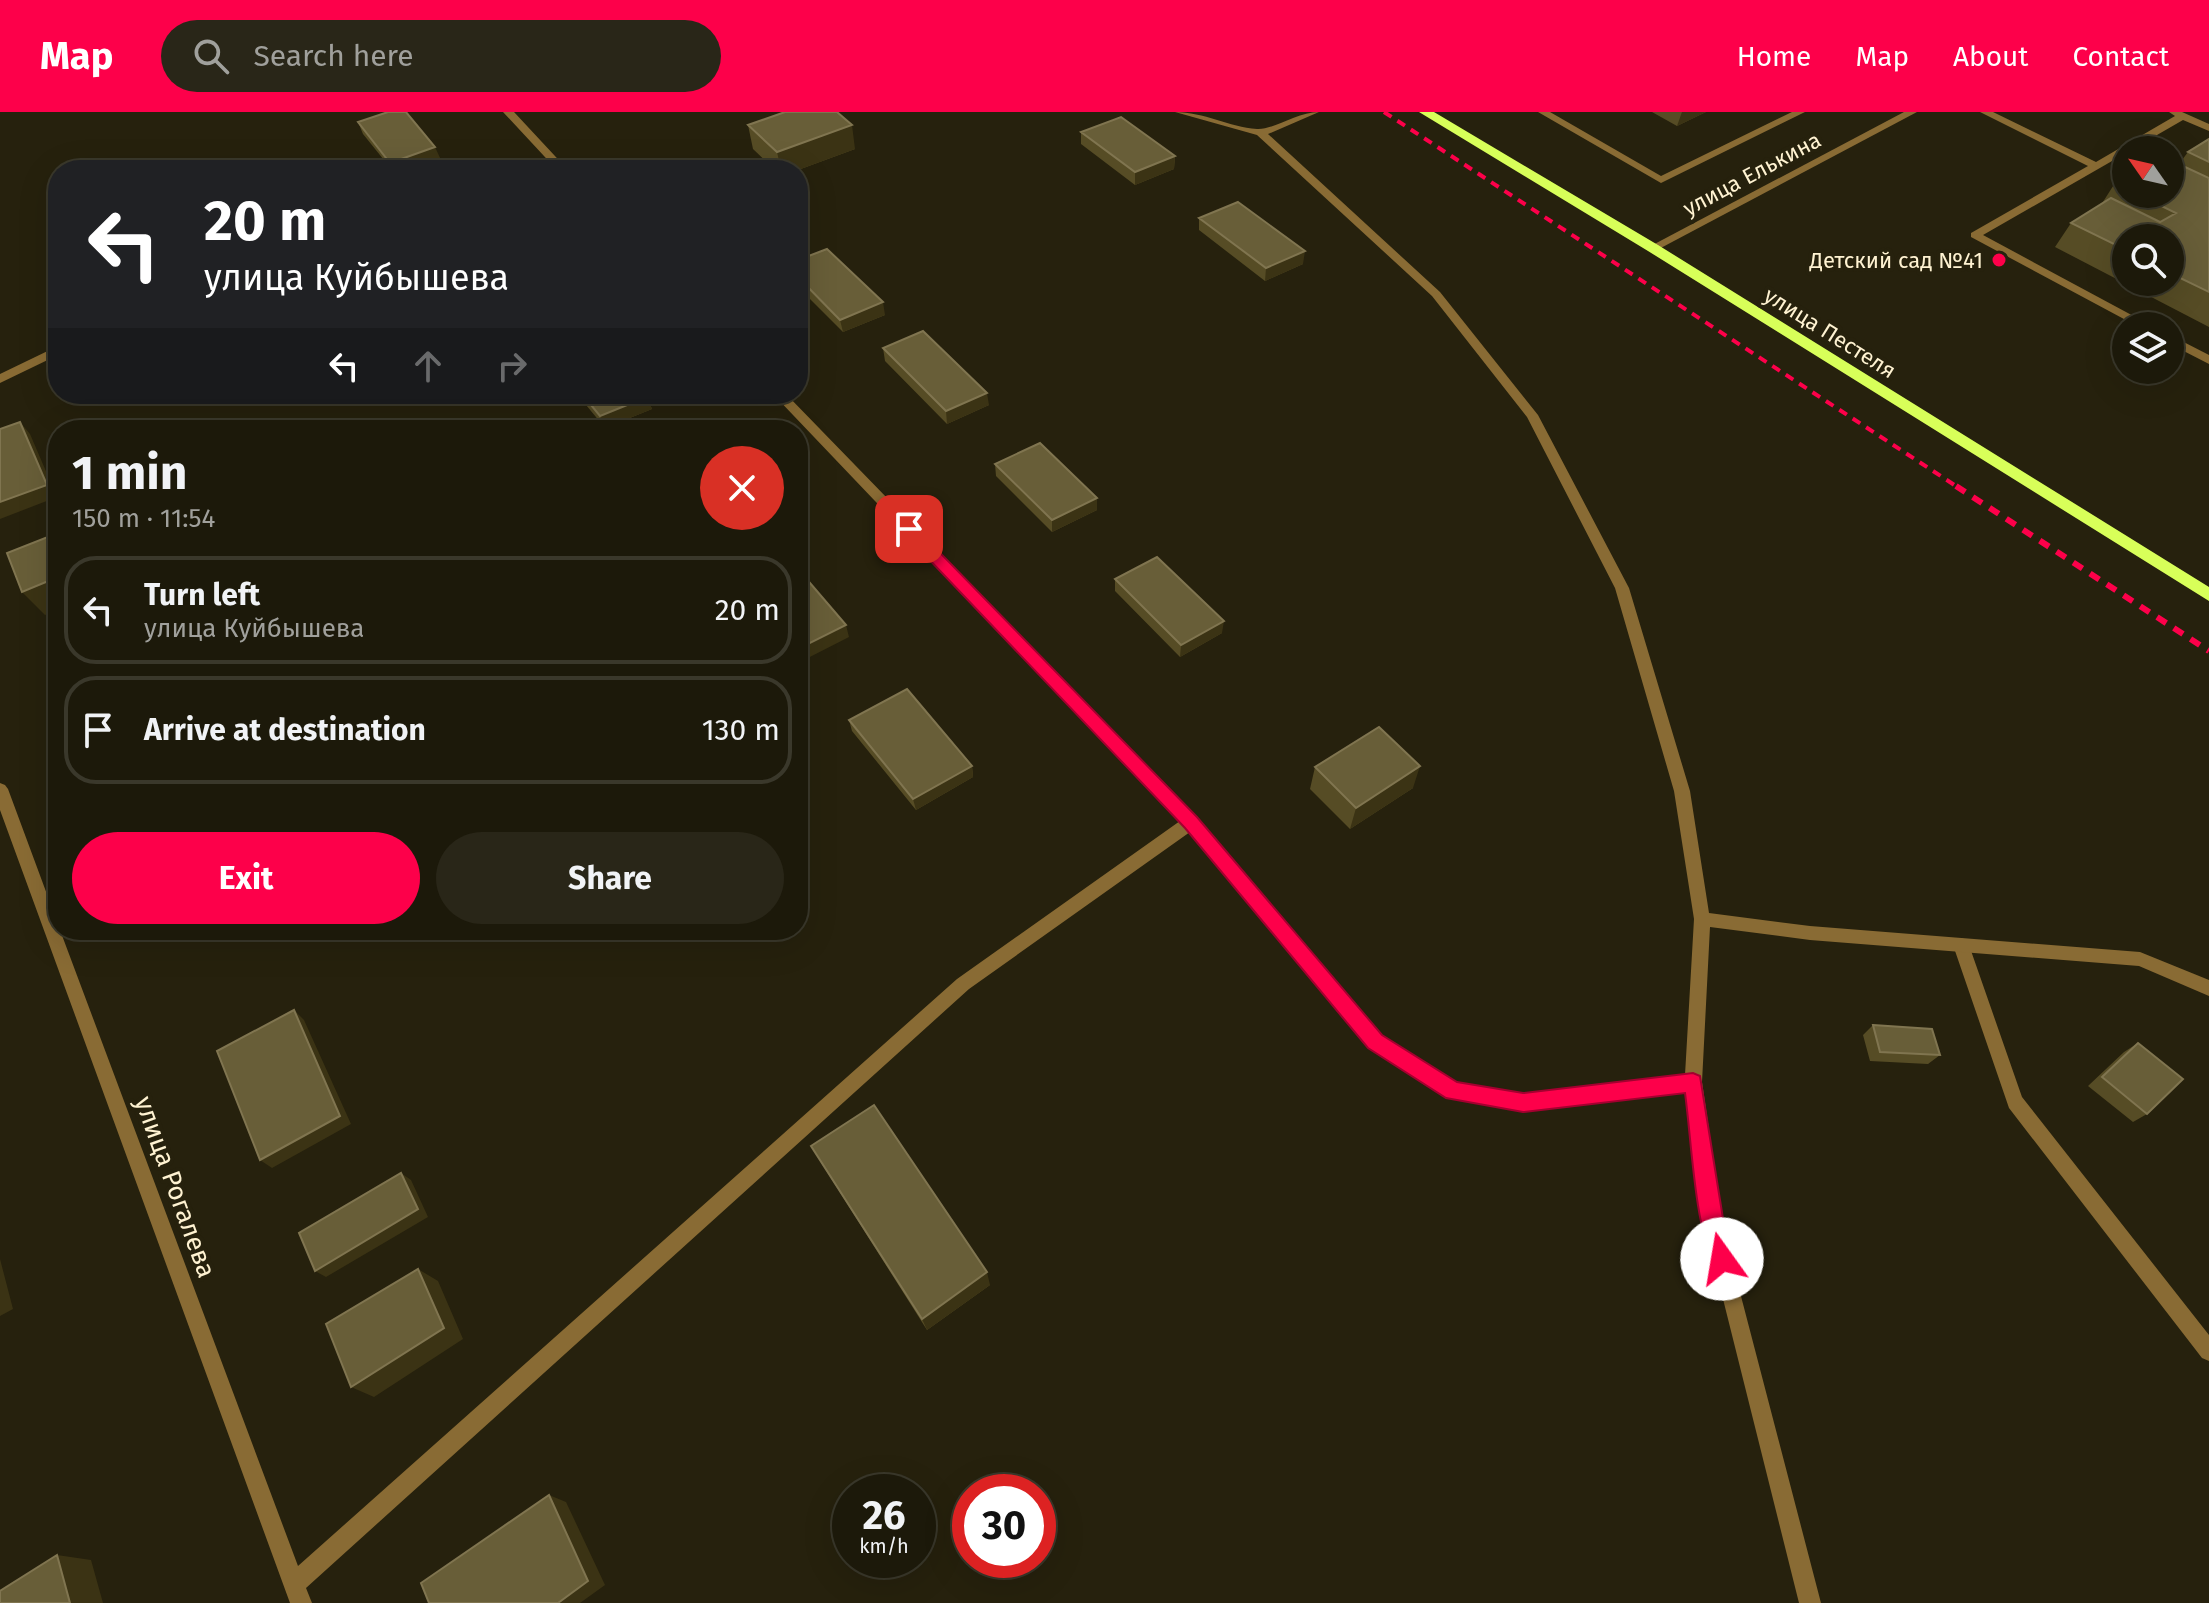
<!DOCTYPE html>
<html lang="en">
<head>
<meta charset="utf-8">
<style>
	:root { --surface:#1c190a; --page:#292618; --text:#f1f3f6; --muted:#a0a09c; --line:#3a382b; --accent:#fd004a }
	body { margin:0; font-family:"Fira Sans",sans-serif; background:var(--page); color:var(--text); height:100vh; display:flex; flex-direction:column; font-size:30px; white-space:nowrap }
	* { box-sizing:border-box; margin:0 }
	p { font-size:26px; color:var(--muted) }
	.icon { flex:none; width:44px; height:44px; fill:none; stroke:currentColor; stroke-width:2; stroke-linecap:round; stroke-linejoin:round }
	.map { position:relative; flex:1; overflow:hidden }
	.sheet { position:absolute; left:48px; top:308px; width:760px; height:520px; display:flex; flex-direction:column; background:var(--surface); border-radius:32px; box-shadow:0 8px 32px #0002,0 0 0 2px var(--line) }
	.sheet>* { flex:none }
	.hud { position:absolute; left:48px; top:48px; width:760px; height:244px; border-radius:32px; box-shadow:0 8px 32px #0002,0 0 0 2px var(--line); background:#202124; color:#fff; overflow:hidden }
	.needle { width:52px; rotate:304deg }
	.tools { position:absolute; left:2112px; top:24px; display:grid; gap:16px }
	.tools a { display:grid; place-items:center; width:72px; height:72px; border-radius:50%; background:var(--surface); box-shadow:0 8px 32px #0002,0 0 0 2px var(--line); font-size:40px }
	.speed { position:absolute; left:832px; top:1362px; display:flex; gap:16px; font-size:40px; font-weight:700; text-align:center }
	.speed>* { display:grid; place-content:center; width:104px; height:104px; border-radius:50%; background:var(--surface); box-shadow:0 8px 32px #0002,0 0 0 2px var(--line); line-height:1 }
	.speed small { font-size:20px; font-weight:400 }
	.speed .limit { border:12px solid #d22; background:#fff; color:#111 }
	.pin { position:absolute; display:grid; place-items:center; width:68px; height:68px; color:#fff; margin:-34px; border-radius:16px; box-shadow:0 4px 12px #0006 }
	.me { position:absolute; width:88px; margin:-44px; rotate:347deg; stroke-linejoin:round; filter:drop-shadow(0 0 6px #0008) }
	.turn { display:flex; align-items:center; gap:28px; height:168px; padding:0 24px; font-size:36px }
	.turn .icon { width:104px; height:104px; stroke-width:2.5 }
	.turn b { display:block; font-size:56px; line-height:68px }
	.lanes { display:flex; align-items:center; height:76px; padding:0 24px; background:#0003; justify-content:center; gap:40px; direction:ltr }
	.lanes .off { opacity:.35 }
	.round { display:grid; place-items:center; flex:none; width:84px; height:84px; border-radius:42px; background:var(--page) }
	.summary { display:flex; align-items:center; justify-content:space-between; height:136px; padding:0 24px }
	h1 { font-size:48px; font-weight:700; line-height:60px }
	.button { display:flex; gap:16px; margin-top:auto; padding:16px 24px }
	.button a { flex:1; height:92px; border-radius:48px; background:var(--accent); color:#fff; font-size:32px; font-weight:700; line-height:92px; text-align:center }
	.button a+a { background:var(--page); color:var(--text) }
	ul { padding:0; list-style:none }
	li { display:flex; align-items:center; gap:24px; height:108px; margin:0 16px 12px; padding:0 8px; border:4px solid var(--line); border-radius:32px }
	li div { flex:1 }
	li b { display:block; font-size:30px }
	li em { font-style:normal }
	header { display:flex; align-items:center; gap:48px; box-sizing:border-box; height:112px; padding:0 40px; background:var(--accent); color:#fff }
	header strong { font-size:38px }
	nav { display:flex; gap:44px; margin-inline-start:auto; font-size:28px }
	.search { width:560px; height:72px; background:var(--page); display:flex; align-items:center; gap:20px; box-sizing:border-box; padding:0 28px; border-radius:44px; color:var(--muted); font-size:30px }
	.map>svg:first-child { display:block }
	.lines { fill:none; stroke-linecap:round; stroke-linejoin:round }
	.service { fill:#896b34; fill-rule:evenodd }
	.minor { fill:#896b34; fill-rule:evenodd }
	.tertiary { fill:#896b34; fill-rule:evenodd }
	.primary { fill:#d8ff59; fill-rule:evenodd }
	.rail-far1 { stroke:#fd004a; stroke-width:4; stroke-dasharray:9 7; stroke-linecap:butt }
	.rail { stroke:#fd004a; stroke-width:6; stroke-dasharray:11 9; stroke-linecap:butt }
	.wall { fill:#564c25; fill-rule:evenodd }
	.shaded-wall { fill:#3b3314 }
	.building { fill:#685e38; stroke:#807550; stroke-width:2 }
	.route { fill:#fd004a; stroke:#a40030; stroke-width:2 }
	.poi-dot { fill:#fd004a; stroke:#26210d; stroke-width:3 }
	.labels { text-anchor:middle; dominant-baseline:central; stroke-width:8; stroke-linejoin:round; paint-order:stroke }
	.far-street-label { font-size:22px; fill:#fff3d2; stroke:#26210d }
	.far-poi-label { font-size:22px; fill:#fff3d2; stroke:#26210d; text-anchor:end }
	.street-label { font-size:26px; fill:#fff3d2; stroke:#26210d }
</style>
</head>
<body>
<header>
<strong>Map</strong>
<div class="search"><svg class="icon" aria-label="search" viewBox="0 0 24 24"><circle cx="10" cy="10" r="6"/><path d="M15 15l6 6"/></svg>Search here</div>
<nav><a>Home</a><a>Map</a><a>About</a><a>Contact</a></nav>
</header>
<div class="map">
<svg width="2209" height="1491" viewBox="0 0 2209 1491">
	<rect width="100%" height="100%" fill="#26210d"/>
	<g class="lines">
		<path class="service" d="M1538,0H1550L1661,64L1792,0H1805L1661,71Z
			M1980,0H1993L2096,50L2175,4L2169,0H2182L2209,12V19L2183,8L2131,38H2126V41L1983,123L2152,214H2137L1971,125V121L2088,54Z
			M2170,223L2209,243V252L2170,232Z
			M1961,826L1967,828L1969,833L2022,985L2209,1223V1249L2202,1246L2009,996L1953,833L1955,828Z"/>
		<path class="minor" d="M503,0H514L568,58H557Z
			M1175,0C1204,0 1229,15 1257,17C1274,18 1297,0 1319,0L1268,22L1440,180L1538,303L1629,476L1690,679L1709,801L1810,814L2140,840L2209,868V884L2139,854L1810,828L1710,815L1702,970L1724,1119L1821,1491H1799L1706,1119L1685,979L1523,999L1447,985L1369,935L1190,720L969,877L306,1476L312,1491H290L0,698V671L5,673L8,677L58,812V818H60L298,1454L957,867L1180,709L773,282H786L1197,705L1381,923L1456,971L1523,983L1685,963L1694,807L1674,679L1615,476L1527,305L1432,184L1257,23Z
			M58,234V243L0,271V262Z"/>
		<path class="tertiary" d="M1904,0H1917L1657,138L1647,136Z"/>
		<path class="primary" d="M1419,0H1434L1658,133L2209,475V489L1648,139Z"/>
		<path class="rail-far1" d="M1384,0L1959,376"/>
		<path class="rail" d="M1956,374L2209,539"/>
	</g>
	<path class="wall" d="M1652,0H1706L1677,14Z
		M358,10L441,48L411,58H392L363,22Z
		M748,13L855,37L798,58H775L753,37Z
		M1081,20L1175,44L1174,57L1135,73L1081,32Z
		M2209,27V215L2055,135L2071,111L2101,93L2115,71L2126,65V82H2170L2179,52L2188,40ZM2126,126H2170V170H2126Z
		M1199,106L1303,152L1265,169L1199,118Z
		M798,148L885,203L843,220L798,175Z
		M883,236L989,293L947,312L885,249Z
		M577,282H645L652,297L605,316Z
		M995,352L1097,398L1052,420L996,364Z
		M1115,467L1222,521L1180,545L1115,479Z
		M849,608L972,654L973,665L916,698L852,619Z
		M1315,655L1413,676L1350,717L1310,677Z
		M1873,913L1940,943L1928,952L1870,949L1863,923Z
		M2138,931L2147,1002L2133,1010L2088,974L2124,940Z
		M811,1034L990,1173L927,1218L820,1049Z"/>
	<path class="shaded-wall" d="M1682,0H1706L1677,14Z
		M852,13L855,37L798,58H781L777,40Z
		M435,35L441,48L411,58H393L390,51Z
		M1175,44L1174,57L1135,73V60Z
		M1305,139L1303,152L1265,169L1266,156Z
		M883,190L885,203L843,220L840,208Z
		M987,281L989,293L947,312L946,299Z
		M647,285L652,297L605,316L600,304Z
		M20,310L30,322L57,385L0,407V390Z
		M1097,386V398L1052,420V408Z
		M58,465V498L45,503L22,480Z
		M1224,509L1222,521L1180,545L1181,533Z
		M846,513L849,525L798,551V537Z
		M972,654L973,665L916,698L913,687Z
		M1420,654L1413,676L1350,717L1356,696Z
		M294,898L304,908L351,1012L272,1056L260,1048Z
		M401,1061L411,1068L428,1105L326,1165L315,1159Z
		M0,1147L13,1197L0,1204Z
		M418,1157L438,1169L463,1227L374,1285L351,1275Z
		M987,1160L990,1173L927,1218L922,1207Z
		M549,1383L566,1390L605,1473L580,1491H558Z
		M57,1443L91,1448L103,1491H70Z"/>
	<path class="building" d="M388,0H406L435,35L390,51L358,10Z
		M785,0H837L852,13L777,40L748,13Z
		M1121,5L1175,44L1135,60L1081,20Z
		M2209,27V50L2188,40Z
		M2170,48L2209,66V180L2170,161V126H2126V138L2071,111L2111,86L2160,110L2176,101L2137,82H2170Z
		M2126,65V77L2115,71Z
		M1238,90L1305,139L1266,156L1199,106Z
		M827,137L883,190L840,208L798,165V148Z
		M923,219L987,281L946,299L883,236Z
		M582,282H645L647,285L600,304Z
		M20,310L47,373L0,390V317Z
		M1040,331L1097,386L1052,408L995,352Z
		M58,421V465L22,480L7,441Z
		M1157,445L1224,509L1181,533L1115,467Z
		M798,457L846,513L798,537Z
		M58,534V558L50,537Z
		M907,577L972,654L913,687L849,608Z
		M1379,615L1420,654L1356,696L1315,655Z
		M294,898L340,1004L260,1048L217,939Z
		M1873,913L1932,917L1940,943L1880,940Z
		M2138,931L2183,967L2147,1002L2102,965Z
		M874,993L987,1160L922,1207L811,1034Z
		M401,1061L418,1097L315,1159L299,1121Z
		M418,1157L444,1216L351,1275L326,1212Z
		M549,1383L588,1469L558,1491H429L421,1471Z
		M57,1443L70,1491H0V1479Z"/>
	<path class="route" d="M909,412L914,414L1197,705L1382,923L1457,970L1523,981L1693,961L1700,964L1725,1119L1733,1147L1730,1155L1722,1158L1714,1155C1694,1107 1692,1033 1685,981L1523,1000L1446,986L1368,936L1185,716L904,421V414Z"/>
	<circle class="poi-dot" cx="1999" cy="148" r="8"/>
	<g class="labels">
		<g class="far-street-label">
			<text transform="translate(1752 62) rotate(-28)">улица Елькина</text>
			<text transform="translate(1830 221) rotate(32)">улица Пестеля</text>
		</g>
		<g class="far-poi-label">
			<text x="1983" y="148">Детский сад №41</text>
		</g>
		<g class="street-label">
			<text transform="translate(175 1075) rotate(70)">улица Рогалева</text>
		</g>
	</g>
</svg>
<div class="tools">
<a><svg class="needle" viewBox="-14 -14 28 28"><path d="M0-13l5 13h-10z" fill="#e53935"/><path d="M0 13l5-13h-10z" fill="#a0a09c"/></svg></a>
<a><svg class="icon" aria-label="search" viewBox="0 0 24 24"><circle cx="10" cy="10" r="6"/><path d="M15 15l6 6"/></svg></a>
<a><svg class="icon" aria-label="layers" viewBox="0 0 24 24"><path d="M12 4l9 5-9 5-9-5zM3 14l9 5 9-5"/></svg></a>
</div>
<div class="speed"><div>26<small>km/h</small></div><div class="limit">30</div></div>
<div class="pin" style="left:909px;top:417px;background:#d93025"><svg class="icon" aria-label="arrive" viewBox="0 0 24 24"><path d="M6 21V4h12l-3 4 3 4H6"/></svg></div>
<svg class="me" style="left:1722px;top:1147px" viewBox="-20 -20 40 40"><circle r="19" fill="#fff"/><path d="M0-13L10 11 0 6-10 11z" fill="#fd004a"/></svg>
<div class="hud">
<div class="turn"><svg class="icon" aria-label="left" viewBox="0 0 24 24"><path d="M17 20v-9H6M10 6l-5 5 5 5"/></svg><div><b>20 m</b>улица Куйбышева</div></div>
<div class="lanes"><svg class="icon" aria-label="left" viewBox="0 0 24 24"><path d="M17 20v-9H6M10 6l-5 5 5 5"/></svg><svg class="icon off" aria-label="ahead" viewBox="0 0 24 24"><path d="M12 20V5M6 11l6-6 6 6"/></svg><svg class="icon off" aria-label="right" viewBox="0 0 24 24"><path d="M7 20v-9h11M14 6l5 5-5 5"/></svg></div>
</div>
<section class="sheet">
<div class="summary"><div><h1>1 min</h1><p>150 m · 11:54</p></div><a class="round" style="background:#d93025;color:#fff"><svg class="icon" aria-label="close" viewBox="0 0 24 24"><path d="M6 6l12 12M18 6L6 18"/></svg></a></div>
<ul>
<li><svg class="icon" aria-label="left" viewBox="0 0 24 24"><path d="M17 20v-9H6M10 6l-5 5 5 5"/></svg><div><b>Turn left</b><p>улица Куйбышева</p></div><em>20 m</em></li>
<li><svg class="icon" aria-label="arrive" viewBox="0 0 24 24"><path d="M6 21V4h12l-3 4 3 4H6"/></svg><div><b>Arrive at destination</b></div><em>130 m</em></li>
</ul>
<div class="button"><a>Exit</a><a>Share</a></div>
</section>
</div>
</body>
</html>
